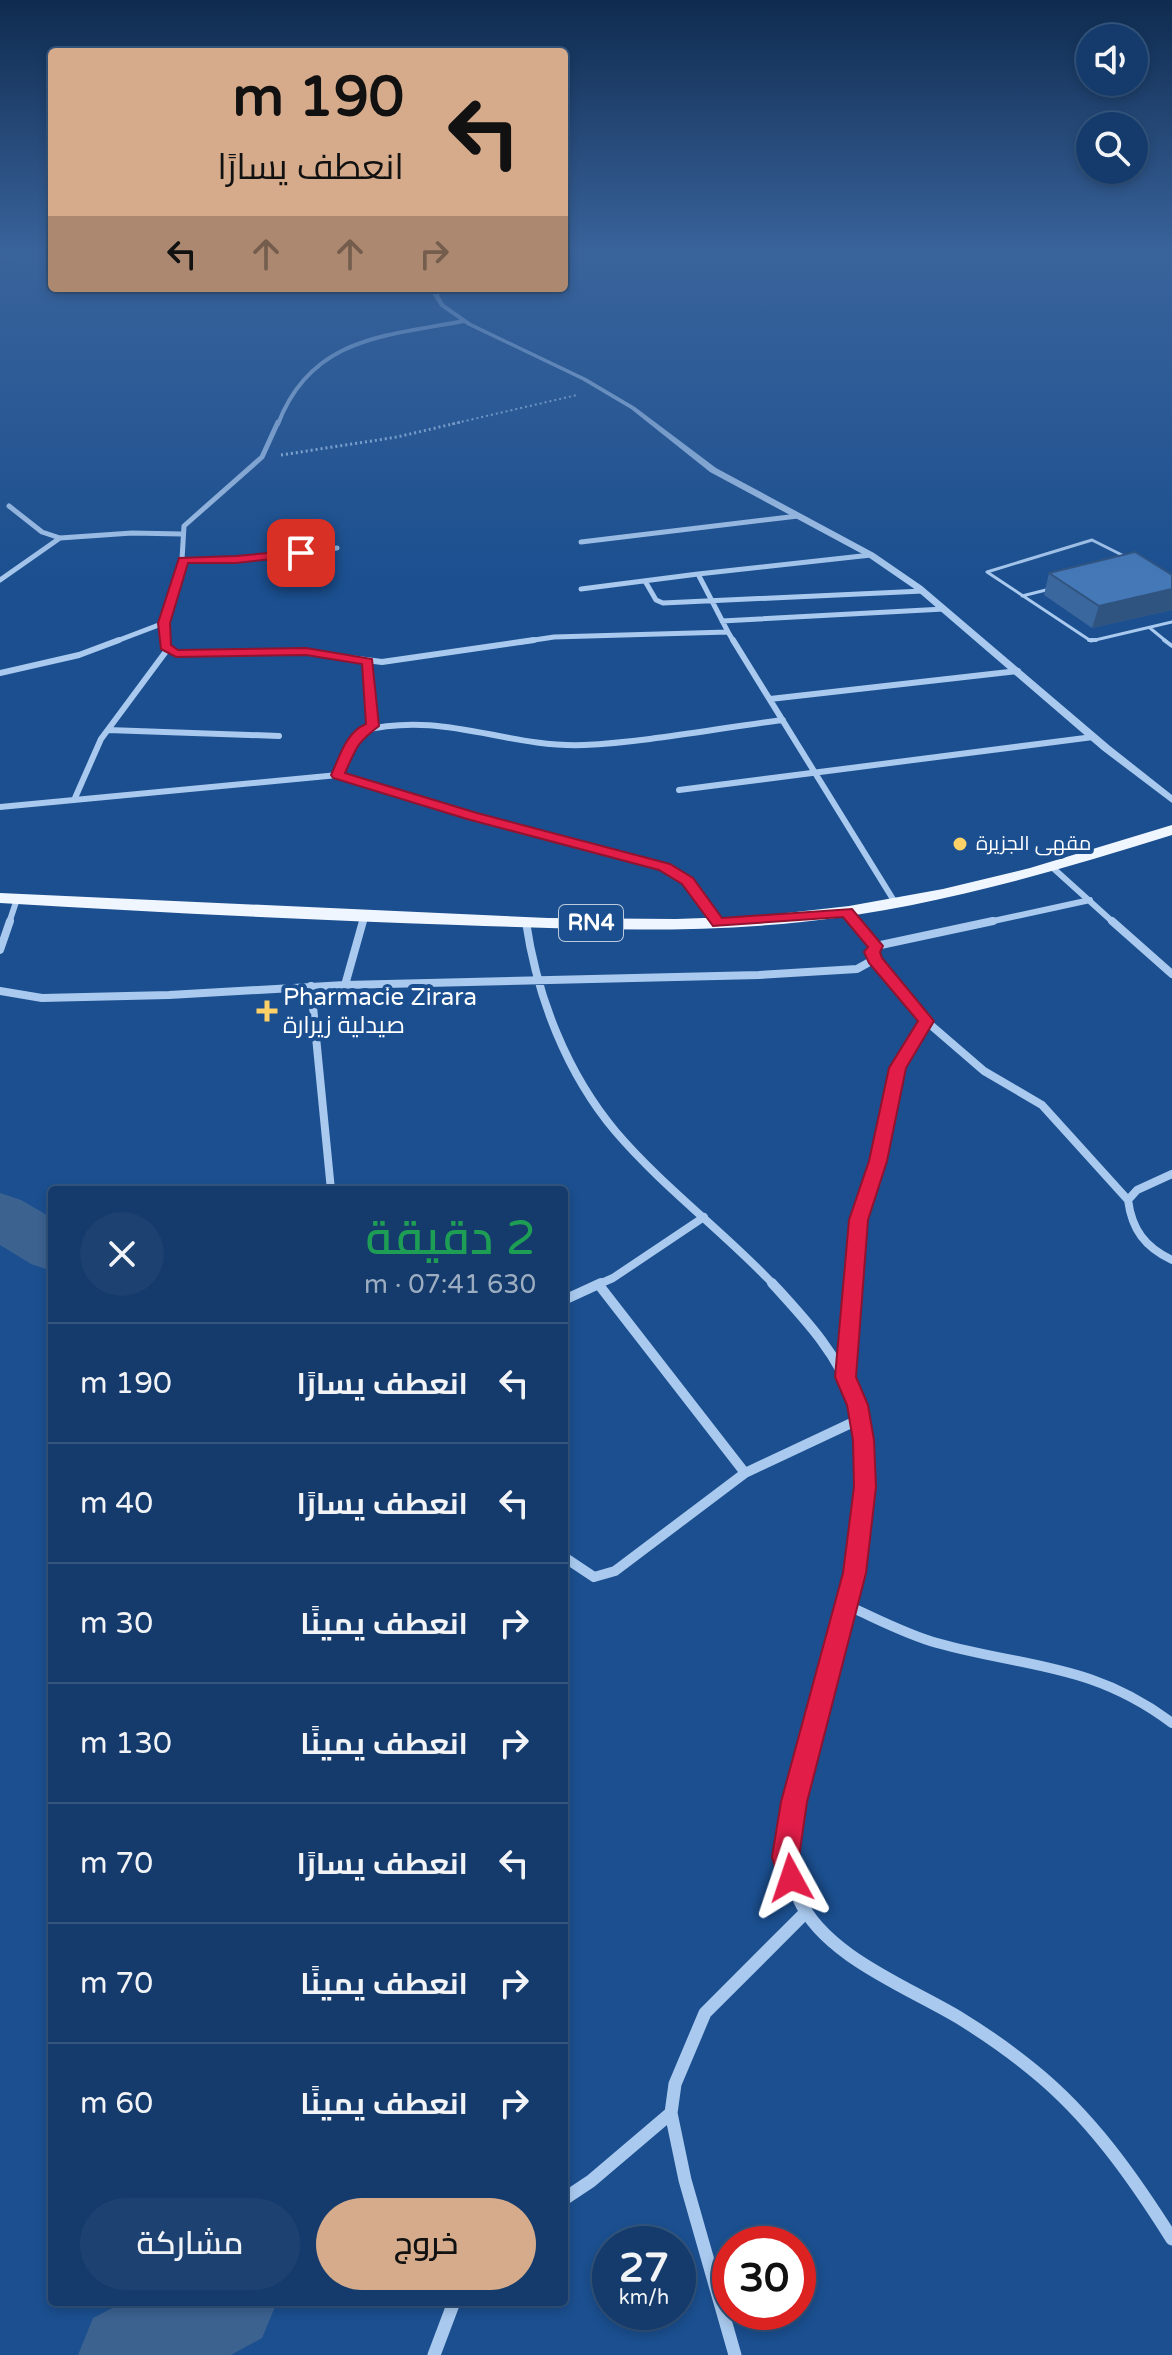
<!DOCTYPE html>
<html lang="ar">
<head>
<meta charset="utf-8">
<style>
	:root { --surface:#143b6b; --page:#1d4271; --text:#f1f3f6; --muted:#9dadc1; --line:#33557e; --accent:#d6ab8b }
	body { margin:0; font-family:"Varela Round",Cairo,sans-serif; background:var(--page); color:var(--text); direction:rtl; height:100vh; display:flex; flex-direction:column; font-size:30px; white-space:nowrap }
	* { box-sizing:border-box; margin:0 }
	p { font-size:26px; color:var(--muted) }
	.icon { flex:none; width:44px; height:44px; fill:none; stroke:currentColor; stroke-width:2; stroke-linecap:round; stroke-linejoin:round }
	.map { position:relative; flex:1; overflow:hidden; direction:ltr }
	.side { position:absolute; left:48px; top:1186px; width:520px; height:1120px; display:flex; flex-direction:column; background:var(--surface); border-radius:8px; box-shadow:0 4px 12px #0003,0 0 0 2px var(--line); direction:rtl }
	.side>* { flex:none }
	.guide { position:absolute; left:48px; top:48px; width:520px; height:244px; border-radius:8px; box-shadow:0 4px 12px #0003,0 0 0 2px var(--line); direction:rtl; background:#d6ab8b; color:#111; overflow:hidden }
	.controls { position:absolute; left:1076px; top:24px; display:grid; gap:16px }
	.controls a { display:grid; place-items:center; width:72px; height:72px; border-radius:50%; background:var(--surface); box-shadow:0 4px 12px #0003,0 0 0 2px var(--line); font-size:40px }
	.speed { position:absolute; left:592px; top:2226px; display:flex; gap:16px; font-size:40px; font-weight:700; text-align:center }
	.speed>* { display:grid; place-content:center; width:104px; height:104px; border-radius:50%; background:var(--surface); box-shadow:0 4px 12px #0003,0 0 0 2px var(--line); line-height:1 }
	.speed small { font-size:20px; font-weight:400 }
	.speed .limit { border:12px solid #d22; background:#fff; color:#111 }
	.pin { position:absolute; display:grid; place-items:center; width:68px; height:68px; color:#fff; margin:-34px; border-radius:16px; box-shadow:0 4px 12px #0006 }
	.me { position:absolute; width:88px; margin:-44px; rotate:355deg; stroke-linejoin:round; filter:drop-shadow(0 0 6px #0008) }
	.turn { display:flex; align-items:center; gap:28px; height:168px; padding:0 32px; font-size:36px }
	.turn .icon { width:104px; height:104px; stroke-width:2.5 }
	.turn b { display:block; font-size:56px; line-height:68px }
	.lanes { display:flex; align-items:center; height:76px; padding:0 32px; background:#0003; justify-content:center; gap:40px; direction:ltr }
	.lanes .off { opacity:.35 }
	.round { display:grid; place-items:center; flex:none; width:84px; height:84px; border-radius:42px; background:var(--page) }
	.summary { display:flex; align-items:center; justify-content:space-between; height:136px; padding:0 32px }
	h1 { font-size:48px; font-weight:600; line-height:60px; color:#1e9e55 }
	.button { display:flex; gap:16px; margin-top:auto; padding:16px 32px }
	.button a { flex:1; height:92px; border-radius:48px; background:var(--accent); color:#111; font-size:32px; font-weight:600; line-height:92px; text-align:center }
	.button a+a { background:var(--page); color:var(--text) }
	ul { padding:0; list-style:none }
	li { display:flex; align-items:center; gap:24px; height:120px; padding:0 32px; border-top:2px solid var(--line) }
	li div { flex:1 }
	li b { display:block; font-size:30px }
	li em { font-style:normal }
	.map>svg:first-child { display:block }
	.lines { fill:none; stroke-linecap:round; stroke-linejoin:round }
	.river { fill:#3c6290; fill-rule:evenodd }
	.path-far1 { stroke:#a9c9ee; stroke-width:2; stroke-dasharray:2 3; stroke-linecap:butt }
	.path { stroke:#a9c9ee; stroke-width:3; stroke-dasharray:2 3; stroke-linecap:butt }
	.service-far1 { stroke:#a9c9ee; stroke-width:3 }
	.service { stroke:#a9c9ee; stroke-width:4 }
	.minor-far5 { stroke:#a9c9ee; stroke-width:4 }
	.minor-far4 { stroke:#a9c9ee; stroke-width:5 }
	.minor-far3 { stroke:#a9c9ee; stroke-width:6 }
	.minor-far2 { stroke:#a9c9ee; stroke-width:8 }
	.minor-far1 { stroke:#a9c9ee; stroke-width:10 }
	.minor { stroke:#a9c9ee; stroke-width:13 }
	.tertiary { fill:#a9c9ee; fill-rule:evenodd }
	.primary { fill:#f0f6ff; fill-rule:evenodd }
	.wall { fill:#3a679d }
	.shaded-wall { fill:#305480 }
	.building { fill:#4478b7; stroke:#305480; stroke-width:2 }
	.route { fill:#e11d48; stroke:#92132f; stroke-width:2 }
	.poi-dot { fill:#ffd166; stroke:#1b4f8f; stroke-width:3 }
	.labels { text-anchor:middle; dominant-baseline:central; stroke-width:8; stroke-linejoin:round; paint-order:stroke }
	.far-poi-label { font-size:20px; fill:#fff; stroke:#1b4f8f; text-anchor:start }
	.shield { fill:#1b4f8f; stroke:#bbcadd; stroke-width:2 }
	.shield-label { font-size:22px; font-weight:bold; fill:#fff }
	.poi-label { font-size:24px; fill:#fff; stroke:#1b4f8f; text-anchor:start }
</style>
</head>
<body>
<div class="map">
<svg width="1172" height="2355" viewBox="0 0 1172 2355">
	<rect width="100%" height="100%" fill="#1b4f8f"/>
	<g class="lines">
		<path class="river" d="M0,254H17L14,259L0,262Z
			M0,1193L21,1200L52,1218V1271L31,1264L0,1245Z
			M124,2302H277L262,2338L231,2355H78L93,2318Z"/>
		<path class="path-far1" d="M452,424L577,395"/>
		<path class="path" d="M281,455L397,437L461,422"/>
		<path class="service-far1" d="M1128,558L1092,540L987,572L1091,641L1172,622
			M1022,596L1050,589
			M1150,628L1167,642"/>
		<path class="service" d="M1089,640H1096
			M1164,640L1172,646"/>
		<path class="minor-far5" d="M278,424C311,337 385,336 464,321"/>
		<path class="minor-far4" d="M9,506L42,532L60,538L132,533L182,534
			M581,542L798,516
			M183,560L254,558L337,548
			M0,580L60,538
			M645,581L656,600L663,603L923,591
			M581,589L698,574
			M722,621L944,609
			M728,632L698,574L871,555
			M114,642L164,623
			M165,642L164,623L181,576L184,526L262,457L278,422
			M521,642L554,637L728,632L734,642"/>
		<path class="minor-far3" d="M165,640V647L176,653L293,651L382,662L534,640
			M733,640L896,904
			M368,661L373,726
			M0,673L79,655L119,640
			M770,699L1018,671
			M108,730L279,736
			M338,775L472,816L664,867L688,881L718,923
			M679,790L1093,737
			M75,798L101,739L167,650
			M0,807L338,775L361,731C444,710 505,748 584,745C648,742 719,728 783,720
			M1053,868L1114,923
			M847,912L856,923
			M9,923L17,899
			M362,923L364,917
			M984,923L1090,900"/>
		<path class="minor-far2" d="M854,921L876,946L872,952L875,959L926,1021L984,1071L1042,1105L1128,1200
			M1112,921L1172,974
			M526,922C537,997 567,1074 616,1132C664,1188 724,1232 774,1285
			M876,946L993,921
			M0,950L10,921
			M345,985L759,975L857,969L875,959
			M311,986L331,1190
			M0,991L42,998L169,995L345,985L363,921
			M1172,1174L1137,1190L1128,1200C1132,1230 1145,1247 1172,1260
			M597,1285L613,1278L704,1217
			M853,1285L859,1220L878,1161L898,1068L926,1021"/>
		<path class="minor-far1" d="M772,1283C802,1316 838,1353 852,1397C887,1503 835,1647 807,1753
			M599,1285L745,1473
			M564,1300L601,1283
			M845,1377L853,1283
			M564,1557L594,1577L615,1571L745,1473L860,1419
			M846,1605C876,1618 905,1634 937,1643C1027,1668 1092,1663 1172,1723"/>
		<path class="minor" d="M807,1751C794,1799 777,1852 799,1899C825,1956 908,1987 958,2017C984,2033 1010,2051 1033,2070C1090,2116 1133,2177 1172,2239
			M564,2199L591,2181L671,2113
			M434,2355L454,2302
			M735,2355L685,2180L671,2113L675,2084L705,2013L805,1913"/>
		<path class="tertiary" d="M435,288H441L439,295L444,304L471,323L586,378L635,407L716,468L874,553L922,586L1110,746L1172,795V803L1102,750L916,590L868,557L710,472L631,409L582,380L467,325L440,306L433,295Z"/>
		<path class="primary" d="M1172,825V835C1051,873 929,908 802,922C688,934 573,929 458,925C306,920 153,912 0,903V893L548,918L676,919L760,916L849,906L943,889L1030,868Z"/>
	</g>
	<path class="wall" d="M1049,573L1172,575V610L1092,628L1044,595Z"/>
	<path class="shaded-wall" d="M1172,589V610L1092,628L1099,606Z"/>
	<path class="building" d="M1135,552L1172,575V589L1099,606L1049,573Z"/>
	<linearGradient id="sky" x2="0" y2="1"><stop stop-color="#0f2b4f"/><stop offset="0.43" stop-color="#39639b"/><stop offset="1" stop-color="#39639b" stop-opacity="0"/></linearGradient>
	<rect width="1172" height="584" fill="url(#sky)"/>
	<path class="route" d="M301,550L305,551V555L236,563H188L170,623L171,645L178,650L306,648L372,659L379,726C357,743 357,746 345,773L477,813L670,864L693,878L722,918L852,909L883,946L880,952L882,958L934,1021L906,1068L887,1161L868,1220L856,1377L868,1405L874,1440L876,1487L866,1573L807,1802L799,1857L804,1878L800,1887L791,1891L781,1887L772,1857L781,1802L843,1573L854,1487L853,1440L847,1405L835,1377L849,1220L869,1161L889,1068L918,1021L869,963L864,952L868,947L843,917L713,926L682,884L659,870L467,819L333,778L331,775C340,756 346,732 366,724L362,664L306,655L176,657L161,649L158,623L179,558L236,556Z"/>
	<g class="poi-dot">
		<circle cx="960" cy="844" r="8"/>
		<path d="M263 999h8v8h8v8h-8v8h-8v-8h-8v-8h8z"/>
	</g>
	<g class="labels">
		<g class="far-poi-label">
			<text x="976" y="844">مقهى الجزيرة</text>
		</g>
		<rect class="shield" x="559" y="905" width="64" height="36" rx="6"/>
		<g class="shield-label">
			<text x="591" y="923">RN4</text>
		</g>
		<g class="poi-label">
			<text x="283" y="997">Pharmacie Zirara<tspan x="283" dy="28">صيدلية زيرارة</tspan></text>
		</g>
	</g>
</svg>
<div class="controls">
<a><svg class="icon" aria-label="sound" viewBox="0 0 24 24"><path d="M4 9h4l5-4v14l-5-4H4zM17 9q2 3 0 6"/></svg></a>
<a><svg class="icon" aria-label="search" viewBox="0 0 24 24"><circle cx="10" cy="10" r="6"/><path d="M15 15l6 6"/></svg></a>
</div>
<div class="speed"><div>27<small>km/h</small></div><div class="limit">30</div></div>
<div class="pin" style="left:301px;top:553px;background:#d93025"><svg class="icon" aria-label="arrive" viewBox="0 0 24 24"><path d="M6 21V4h12l-3 4 3 4H6"/></svg></div>
<svg class="me" style="left:791px;top:1878px" viewBox="-20 -20 40 40"><path d="M0-17L14 15 0 8-14 15z" fill="#e11d48" stroke="#fff" stroke-width="4"/></svg>
<div class="guide">
<div class="turn"><svg class="icon" aria-label="left" viewBox="0 0 24 24"><path d="M17 20v-9H6M10 6l-5 5 5 5"/></svg><div><b>190 m</b>انعطف يسارًا</div></div>
<div class="lanes"><svg class="icon" aria-label="left" viewBox="0 0 24 24"><path d="M17 20v-9H6M10 6l-5 5 5 5"/></svg><svg class="icon off" aria-label="ahead" viewBox="0 0 24 24"><path d="M12 20V5M6 11l6-6 6 6"/></svg><svg class="icon off" aria-label="ahead" viewBox="0 0 24 24"><path d="M12 20V5M6 11l6-6 6 6"/></svg><svg class="icon off" aria-label="right" viewBox="0 0 24 24"><path d="M7 20v-9h11M14 6l5 5-5 5"/></svg></div>
</div>
<section class="side">
<div class="summary"><div><h1>2 دقيقة</h1><p>630 m · 07:41</p></div><a class="round"><svg class="icon" aria-label="close" viewBox="0 0 24 24"><path d="M6 6l12 12M18 6L6 18"/></svg></a></div>
<ul>
<li><svg class="icon" aria-label="left" viewBox="0 0 24 24"><path d="M17 20v-9H6M10 6l-5 5 5 5"/></svg><div><b>انعطف يسارًا</b></div><em>190 m</em></li>
<li><svg class="icon" aria-label="left" viewBox="0 0 24 24"><path d="M17 20v-9H6M10 6l-5 5 5 5"/></svg><div><b>انعطف يسارًا</b></div><em>40 m</em></li>
<li><svg class="icon" aria-label="right" viewBox="0 0 24 24"><path d="M7 20v-9h11M14 6l5 5-5 5"/></svg><div><b>انعطف يمينًا</b></div><em>30 m</em></li>
<li><svg class="icon" aria-label="right" viewBox="0 0 24 24"><path d="M7 20v-9h11M14 6l5 5-5 5"/></svg><div><b>انعطف يمينًا</b></div><em>130 m</em></li>
<li><svg class="icon" aria-label="left" viewBox="0 0 24 24"><path d="M17 20v-9H6M10 6l-5 5 5 5"/></svg><div><b>انعطف يسارًا</b></div><em>70 m</em></li>
<li><svg class="icon" aria-label="right" viewBox="0 0 24 24"><path d="M7 20v-9h11M14 6l5 5-5 5"/></svg><div><b>انعطف يمينًا</b></div><em>70 m</em></li>
<li><svg class="icon" aria-label="right" viewBox="0 0 24 24"><path d="M7 20v-9h11M14 6l5 5-5 5"/></svg><div><b>انعطف يمينًا</b></div><em>60 m</em></li>
</ul>
<div class="button"><a>خروج</a><a>مشاركة</a></div>
</section>
</div>
</body>
</html>
